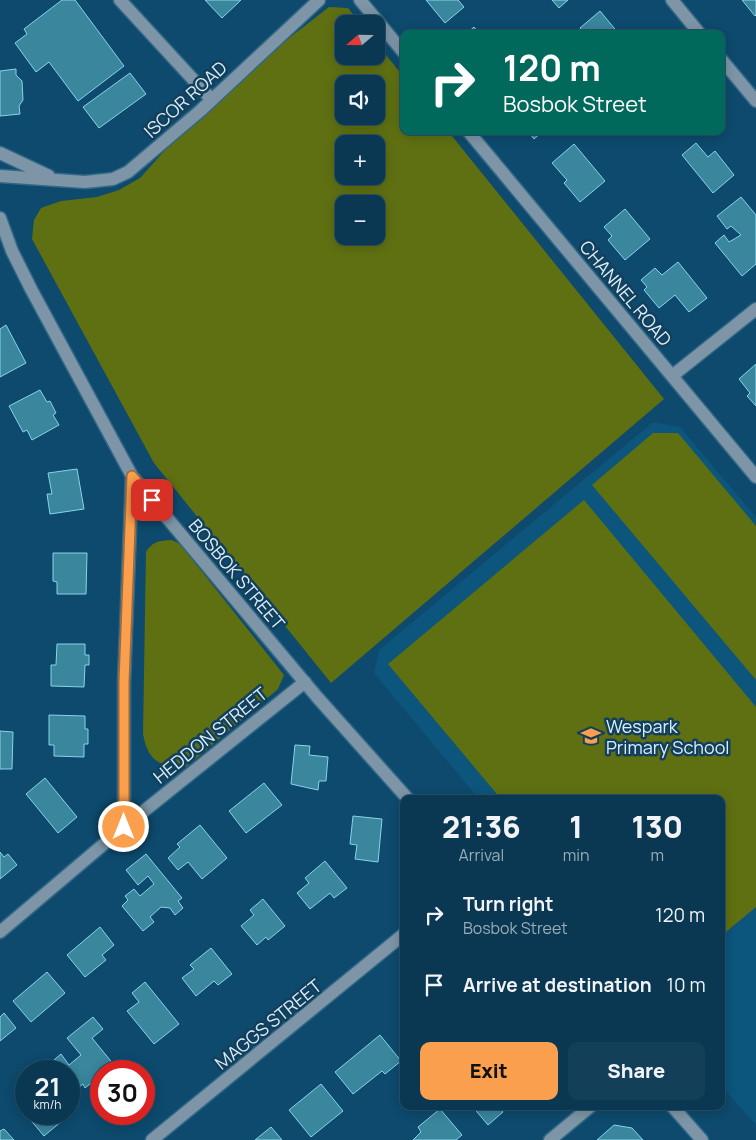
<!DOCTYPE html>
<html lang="en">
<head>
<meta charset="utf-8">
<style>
	:root { --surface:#0a3852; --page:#133f59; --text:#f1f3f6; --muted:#99acb8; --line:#2a5269; --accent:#f99f4d }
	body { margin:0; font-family:Manrope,sans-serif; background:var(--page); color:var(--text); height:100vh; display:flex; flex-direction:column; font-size:19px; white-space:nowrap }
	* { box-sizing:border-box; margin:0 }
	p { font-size:16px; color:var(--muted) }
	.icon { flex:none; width:28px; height:28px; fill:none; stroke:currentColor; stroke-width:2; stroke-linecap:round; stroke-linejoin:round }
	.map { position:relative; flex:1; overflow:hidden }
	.panel { position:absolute; left:400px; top:795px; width:325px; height:315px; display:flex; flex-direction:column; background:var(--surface); border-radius:10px; box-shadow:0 2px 12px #0003,0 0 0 1px var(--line) }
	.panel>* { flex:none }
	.guide { position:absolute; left:400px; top:30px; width:325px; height:105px; border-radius:10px; box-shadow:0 2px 12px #0003,0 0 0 1px var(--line); background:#00695c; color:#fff; overflow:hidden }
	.needle { width:32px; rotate:250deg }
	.controls { position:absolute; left:335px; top:15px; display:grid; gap:10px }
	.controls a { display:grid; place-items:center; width:50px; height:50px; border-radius:10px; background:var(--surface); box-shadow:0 2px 12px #0003,0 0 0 1px var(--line); font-size:25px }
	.speed { position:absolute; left:15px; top:1060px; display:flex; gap:10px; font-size:25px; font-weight:700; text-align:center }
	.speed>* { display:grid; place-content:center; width:65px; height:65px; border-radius:50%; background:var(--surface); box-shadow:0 2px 12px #0003,0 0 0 1px var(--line); line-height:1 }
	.speed small { font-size:12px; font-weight:400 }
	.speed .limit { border:8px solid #d22; background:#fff; color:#111 }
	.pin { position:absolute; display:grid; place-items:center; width:42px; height:42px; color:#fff; margin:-21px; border-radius:10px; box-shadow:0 2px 8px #0006 }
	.me { position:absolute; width:55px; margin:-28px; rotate:0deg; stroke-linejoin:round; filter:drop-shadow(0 0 4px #0008) }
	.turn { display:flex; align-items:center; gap:18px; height:105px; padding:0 20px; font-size:22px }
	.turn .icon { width:65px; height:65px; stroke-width:2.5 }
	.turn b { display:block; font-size:35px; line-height:42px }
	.eta { display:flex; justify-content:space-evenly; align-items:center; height:85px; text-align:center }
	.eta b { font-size:30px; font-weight:800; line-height:35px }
	.cta { display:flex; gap:10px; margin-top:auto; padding:10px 20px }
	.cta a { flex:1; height:58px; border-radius:10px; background:var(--accent); color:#111; font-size:20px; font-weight:800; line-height:58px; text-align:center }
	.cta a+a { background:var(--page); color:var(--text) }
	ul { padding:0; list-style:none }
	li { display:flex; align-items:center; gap:15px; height:70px; padding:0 20px }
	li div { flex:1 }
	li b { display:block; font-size:19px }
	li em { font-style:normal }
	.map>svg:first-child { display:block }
	.built { fill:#0c557d }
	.green { fill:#5f7012; fill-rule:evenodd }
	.building { fill:#39869d; stroke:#87d4ec }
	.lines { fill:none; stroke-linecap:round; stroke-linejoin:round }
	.minor-casing { stroke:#316887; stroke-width:15 }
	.minor { stroke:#7d95a6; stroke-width:12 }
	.route-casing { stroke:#a26732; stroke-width:12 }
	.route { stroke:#f99f4d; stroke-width:9 }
	.labels { text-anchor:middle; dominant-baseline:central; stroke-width:5; stroke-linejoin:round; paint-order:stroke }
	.street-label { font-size:18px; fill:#d7eeff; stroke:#133f5a }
	.poi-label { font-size:18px; fill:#d7eeff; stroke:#133f5a; text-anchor:start }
</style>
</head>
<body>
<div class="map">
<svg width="756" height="1140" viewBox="0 0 756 1140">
	<rect width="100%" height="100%" fill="#0d4a6d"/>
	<path class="built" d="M653,422L680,427L756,517V1125L721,1086V799H479L374,673L379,650Z"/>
	<path class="green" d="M329,7L348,8L361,24H344V56H376V43L404,77V131H448L664,399L331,683L154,463L32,239L34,220L41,208L61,201L97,197L119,190L140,178L211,99ZM344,84H376V116H344ZM344,144H376V176H344ZM344,204H376V236H344Z
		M653,433H678L756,526V680L592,485Z
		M584,500L756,707V907L721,936V799H501L388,664Z
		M172,540L180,544L284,675L278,689L186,767C159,767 148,761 143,734L146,552C153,541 159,541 172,540Z"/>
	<path class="building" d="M62,0H75L124,66L78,101L49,62L36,72L15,43L27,34L24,29Z
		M205,0H241L222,18Z
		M426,0H458L464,7L445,23Z
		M552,0H568L559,8Z
		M742,0H756V15L755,16Z
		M600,11L619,34H584L580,28Z
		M474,27L479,34H466Z
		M16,69V75L22,81L23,100L19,106L20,114L0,116V71Z
		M130,73L146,94L99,128L83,107Z
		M528,131H543L534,139Z
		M696,143L708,157L715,151L734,175L713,193L682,155Z
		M574,144L605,181L580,202L564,183L567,180L552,163Z
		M741,197L756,215V264L742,276L715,243L724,235L729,242L741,235L731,226L727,229L717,216Z
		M625,209L650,239L625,260L608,240L612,236L604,227Z
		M678,262L707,298L689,312L675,295L659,308L644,290L647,287L641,280L655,268L662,275Z
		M6,325L26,363L0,377V329Z
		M756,364V406L747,396L750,393L739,379Z
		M40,390L47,402L50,401L56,413L53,415L59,425L32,440L27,430L23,432L9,406Z
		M77,469L84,509L50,514L47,494H52L48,473Z
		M53,553H87L86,594H57V582L53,581Z
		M57,644H85V655H89V665H85L84,687L51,686V665H56Z
		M49,715L85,716V729H88V744H84V757L54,756V745H49Z
		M0,731L13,732L12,769H0Z
		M295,745L310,746L309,755L328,757L326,781H319L318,790L291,784Z
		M45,778L77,817L58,833L26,794Z
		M264,783L282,805L246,833L229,811Z
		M353,816L382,819L378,862L355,859L357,845L350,844Z
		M200,825L227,858L202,879L188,862L178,870L168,858L180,847L177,844Z
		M0,852L4,857L8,854L17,865L0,879Z
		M146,854L182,898L178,901L183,908L175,915L170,908L161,907L150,917L154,922L143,931L122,906L128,900L125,896L134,889L140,896L154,884L148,876L138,885L126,870Z
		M325,861L347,888L334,898L330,893L310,909L297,893L309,883L305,878Z
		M263,899L285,926L268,940L266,937L257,945L241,926L254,915L250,910Z
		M100,927L114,945L102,955L106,960L85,977L67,955Z
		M211,948L232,974L218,985L214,981L196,996L182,978L194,969L190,965Z
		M47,972L65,993L31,1022L13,1001Z
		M145,982L179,1024L154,1044L127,1011L139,1002L132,993Z
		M4,1013L16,1028L0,1041V1017Z
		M93,1017L103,1029L92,1038L119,1071H101V1082L99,1084L95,1080L85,1088L83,1084L73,1092L69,1086V1071H53L48,1065L61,1054L69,1065L81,1055L67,1038Z
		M380,1035L401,1061L385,1074L382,1071L353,1094L335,1072Z
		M321,1084L343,1111L311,1137L289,1110Z
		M472,1106H498L503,1112L488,1125Z
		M26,1108V1114H66L68,1116L44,1136L23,1111Z
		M440,1109L462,1135L456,1140H413L421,1132L418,1127Z
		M614,1125L632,1128L643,1140H597Z
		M271,1127L282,1140H255Z
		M4,1129L14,1140H0V1131Z"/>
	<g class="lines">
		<defs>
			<path id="minor" d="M120,0L212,100
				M360,0L404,53
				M672,0L700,34
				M721,59L756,101
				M468,131L756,477
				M0,153L49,176
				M0,176L85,182L113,179L128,172L200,111L319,0
				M0,218L12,251L31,289L132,476L317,697L408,799
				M672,376L756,309
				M124,827V682L132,476
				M0,932L124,827L305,682
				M672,1106L702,1140
				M152,1140L404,934
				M550,1140L591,1106"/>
		</defs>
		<use href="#minor" class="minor-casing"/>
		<use href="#minor" class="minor"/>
	</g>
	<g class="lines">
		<defs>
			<path id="route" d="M124,827V682L132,476L152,500"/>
		</defs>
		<use href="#route" class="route-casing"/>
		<use href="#route" class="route"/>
	</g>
	<defs>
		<symbol id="school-bare" viewBox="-9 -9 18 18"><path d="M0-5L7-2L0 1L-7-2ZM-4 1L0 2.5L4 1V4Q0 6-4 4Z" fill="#f99f4d" stroke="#133f5a" stroke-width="2.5" paint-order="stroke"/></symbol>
	</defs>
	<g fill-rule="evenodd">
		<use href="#school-bare" x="577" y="722" width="28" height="28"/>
	</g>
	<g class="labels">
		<g class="street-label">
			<text transform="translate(185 99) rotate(-42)">ISCOR ROAD</text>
			<text transform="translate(626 293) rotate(50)">CHANNEL ROAD</text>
			<text transform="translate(237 574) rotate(50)">BOSBOK STREET</text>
			<text transform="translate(210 735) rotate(-39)">HEDDON STREET</text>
			<text transform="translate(268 1024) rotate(-39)">MAGGS STREET</text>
		</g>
		<g class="poi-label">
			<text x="606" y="726">Wespark<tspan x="606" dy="21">Primary School</tspan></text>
		</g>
	</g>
</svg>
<div class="controls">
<a><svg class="needle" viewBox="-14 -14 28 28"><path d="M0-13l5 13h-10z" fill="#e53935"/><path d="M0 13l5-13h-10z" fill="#99acb8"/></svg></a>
<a><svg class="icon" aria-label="sound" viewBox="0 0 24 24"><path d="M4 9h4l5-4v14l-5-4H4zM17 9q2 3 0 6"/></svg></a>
<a>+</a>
<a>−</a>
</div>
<div class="speed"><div>21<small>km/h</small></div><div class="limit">30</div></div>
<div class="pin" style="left:152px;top:500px;background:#d93025"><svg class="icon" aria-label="arrive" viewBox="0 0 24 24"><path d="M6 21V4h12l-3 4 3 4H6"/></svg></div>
<svg class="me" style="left:124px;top:827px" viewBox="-20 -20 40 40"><circle r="17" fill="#f99f4d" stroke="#fff" stroke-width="3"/><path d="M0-11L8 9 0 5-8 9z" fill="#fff"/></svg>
<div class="guide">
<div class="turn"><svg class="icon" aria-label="right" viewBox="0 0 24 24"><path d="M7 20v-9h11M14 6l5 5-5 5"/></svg><div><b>120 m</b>Bosbok Street</div></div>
</div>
<section class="panel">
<div class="eta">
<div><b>21:36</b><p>Arrival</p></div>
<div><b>1</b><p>min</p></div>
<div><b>130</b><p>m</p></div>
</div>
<ul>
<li><svg class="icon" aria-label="right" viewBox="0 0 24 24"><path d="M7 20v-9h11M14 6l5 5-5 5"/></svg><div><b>Turn right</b><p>Bosbok Street</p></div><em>120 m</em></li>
<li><svg class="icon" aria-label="arrive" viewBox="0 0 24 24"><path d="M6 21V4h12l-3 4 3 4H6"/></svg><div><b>Arrive at destination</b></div><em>10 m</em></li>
</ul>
<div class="cta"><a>Exit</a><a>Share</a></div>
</section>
</div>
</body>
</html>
